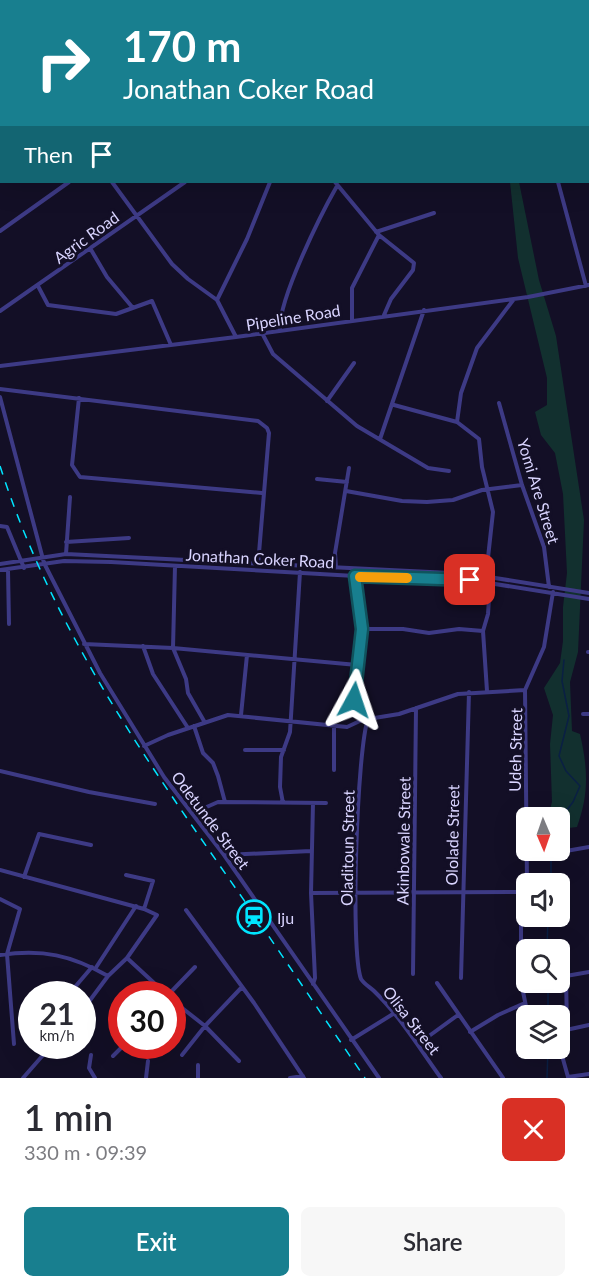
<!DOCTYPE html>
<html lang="en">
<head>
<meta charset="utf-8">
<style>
	:root { --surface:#fff; --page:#f7f7f7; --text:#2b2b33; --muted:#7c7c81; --accent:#187f8f }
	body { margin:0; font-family:Lato,sans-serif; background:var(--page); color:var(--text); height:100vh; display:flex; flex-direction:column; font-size:22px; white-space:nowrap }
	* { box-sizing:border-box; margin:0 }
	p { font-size:20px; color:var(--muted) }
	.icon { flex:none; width:33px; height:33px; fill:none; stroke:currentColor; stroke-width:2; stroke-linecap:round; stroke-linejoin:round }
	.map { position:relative; height:1078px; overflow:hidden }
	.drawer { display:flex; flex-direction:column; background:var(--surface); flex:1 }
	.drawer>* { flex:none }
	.banner { position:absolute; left:0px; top:0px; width:590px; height:183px; box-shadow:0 6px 24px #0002; background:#187f8f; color:#fff; overflow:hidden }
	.needle { width:39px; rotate:178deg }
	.fabs { position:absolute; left:516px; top:807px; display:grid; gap:12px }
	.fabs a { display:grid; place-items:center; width:54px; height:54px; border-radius:9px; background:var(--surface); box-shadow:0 6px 24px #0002; font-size:30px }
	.speed { position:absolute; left:18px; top:981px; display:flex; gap:12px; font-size:30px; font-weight:700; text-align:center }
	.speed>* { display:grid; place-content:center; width:78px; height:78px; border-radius:50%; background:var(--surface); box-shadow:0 6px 24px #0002; line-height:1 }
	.speed small { font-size:15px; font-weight:400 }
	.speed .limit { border:9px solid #d22; background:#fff; color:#111 }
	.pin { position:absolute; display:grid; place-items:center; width:51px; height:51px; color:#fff; margin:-26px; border-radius:12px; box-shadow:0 3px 9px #0006 }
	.me { position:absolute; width:66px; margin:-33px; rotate:5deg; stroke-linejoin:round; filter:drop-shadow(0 0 4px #0008) }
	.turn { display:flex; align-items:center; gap:21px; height:126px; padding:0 24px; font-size:27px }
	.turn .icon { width:78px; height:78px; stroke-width:2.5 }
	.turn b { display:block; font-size:42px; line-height:51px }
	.then { display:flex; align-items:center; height:57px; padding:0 24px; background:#0003; gap:12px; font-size:22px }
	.round { display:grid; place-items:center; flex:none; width:63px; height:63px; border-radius:9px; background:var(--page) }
	.head { display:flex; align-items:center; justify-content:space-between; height:102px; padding:0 24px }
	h1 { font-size:36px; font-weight:600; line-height:45px }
	.primary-button { display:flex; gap:12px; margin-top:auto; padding:12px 24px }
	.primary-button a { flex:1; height:69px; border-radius:9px; background:var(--accent); color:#fff; font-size:24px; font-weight:600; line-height:69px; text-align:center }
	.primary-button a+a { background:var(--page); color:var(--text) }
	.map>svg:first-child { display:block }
	.green { fill:#12302f }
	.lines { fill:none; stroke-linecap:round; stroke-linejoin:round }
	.stream { stroke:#0a1f44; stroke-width:1.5 }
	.street { stroke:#3d3a85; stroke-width:4 }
	.rail { stroke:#00e5ff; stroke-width:1.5; stroke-dasharray:9 8; stroke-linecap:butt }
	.route-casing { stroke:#10535d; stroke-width:15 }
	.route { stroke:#187f8f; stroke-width:10 }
	.slow { stroke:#f59e0b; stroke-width:10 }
	.labels { text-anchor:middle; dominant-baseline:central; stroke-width:6; stroke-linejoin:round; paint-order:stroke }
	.street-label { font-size:16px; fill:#d9d4ff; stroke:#130f26 }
	.poi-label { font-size:16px; fill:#d9d4ff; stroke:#130f26; text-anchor:start }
</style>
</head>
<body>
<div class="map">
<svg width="589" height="1078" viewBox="0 0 589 1078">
	<rect width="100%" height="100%" fill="#130f26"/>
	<path class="green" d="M510,182H519L539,280L556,336L584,520L578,652L570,682L572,731L580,734C588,769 589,794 577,827L560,829V818L548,817L552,802L550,744L553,715L544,688L560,663L563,641V607L567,573L563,494L555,453L541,435L535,412L547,405V378L518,258Z"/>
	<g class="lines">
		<path class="stream" d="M560,819L573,802L580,786L566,771L559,756L569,716L562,681L564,660
			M551,850V884
			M547,950L548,916
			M548,982V1016
			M547,1078L548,1048"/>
		<path class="street" d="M583,0L587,2
			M442,2L444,0
			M566,2V0
			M588,66L589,67
			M588,105H589
			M0,174L2,173
			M112,182L172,264L188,279L217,300L236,337
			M335,182L379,235L414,263L413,270L391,299L384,315
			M558,182L586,286
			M0,231L69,182
			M376,232L434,213
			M90,248L107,277L133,308
			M38,286L48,305L116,314L152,301L171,345
			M217,300L247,239L270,182
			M0,311L185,182
			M352,320V288L379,235
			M280,330C278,300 321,214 337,186
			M262,333L273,354L357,426L428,468L449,471
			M0,366L236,337L528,297L589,285
			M0,389L258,421L267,428L269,433L258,565
			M0,397L44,563L100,673L164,777L224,855L379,1078
			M79,398L72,465L80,477L262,493
			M327,401L354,363
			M499,403L522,485L544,547L549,587
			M394,405L457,422L479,439L482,467L493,512L486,576
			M457,422L461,393L477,348L514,299
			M380,439L424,310
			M317,479L347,482
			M346,491L402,501L427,502L453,500L482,490L522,485
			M0,526L7,527L24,568
			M66,542L129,538
			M66,554L70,497
			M0,564L66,554L470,574L589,593
			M175,566L173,648L186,679L188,693L204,721
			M336,568L335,553L349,468
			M0,570L64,561L111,562L355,576L470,580L589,599
			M8,570L9,624
			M355,577L362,629L354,700L362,720
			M362,629H403L429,633L459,629L483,631
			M84,644L173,648L357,665
			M143,646L153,674L188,728
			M588,652H589
			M525,690L544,647L553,592
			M487,691L483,631L488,614L490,584
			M583,714H589
			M241,715L247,655
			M368,719C357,749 350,950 361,979C364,984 370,987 374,991C400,1016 420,1049 441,1078
			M194,726L203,753L213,763L218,776L225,802
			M144,746L168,735L228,715L347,727L362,720L399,714L458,694L525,690
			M245,750H284
			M334,770V727
			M0,771L89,792L155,804
			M283,803L280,787L281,757L290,732L300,572
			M193,813L218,802L326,803
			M225,855L311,851
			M526,858L589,847
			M0,870L144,909L157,915L127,958L108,976L82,1011
			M126,875L153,881L144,909
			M24,877L39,834L91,845
			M521,892V982L528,1016
			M311,893L521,892L527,882L525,690
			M0,899L20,909L7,954L14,1044
			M186,910L254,1003L304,1078
			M0,955C43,949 71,955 108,976
			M127,958L166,994
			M95,969L136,906
			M589,972L566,976L567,1027L561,1052L568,1077L589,1074
			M413,974L416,708
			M461,978L469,692
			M437,983L503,1078
			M313,984L315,978L311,893L313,803
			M69,994L92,967
			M169,994L195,967
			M172,1000L205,1026L239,1061
			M566,1030L589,1025
			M470,1032L498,1015L525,1003
			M351,1040L393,1014
			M418,1044L458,1015
			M91,1055L89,1068L95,1078
			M182,1055L205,1026L242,987
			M113,1056L123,1046
			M198,1065V1078
			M23,1078L51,1046
			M146,1078L148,1061
			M290,1078L303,1076"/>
		<path class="rail" d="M0,466C55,637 154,771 255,916C292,970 328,1024 365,1078"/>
	</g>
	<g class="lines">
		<defs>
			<path id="route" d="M354,700L362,629L355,576L470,580"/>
		</defs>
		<use href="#route" class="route-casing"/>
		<use href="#route" class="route"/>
		<path class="slow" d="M360,577L407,578"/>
	</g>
	<defs>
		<symbol id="station-ring" viewBox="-11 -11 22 22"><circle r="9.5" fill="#130f26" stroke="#00e5ff" stroke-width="1.5"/><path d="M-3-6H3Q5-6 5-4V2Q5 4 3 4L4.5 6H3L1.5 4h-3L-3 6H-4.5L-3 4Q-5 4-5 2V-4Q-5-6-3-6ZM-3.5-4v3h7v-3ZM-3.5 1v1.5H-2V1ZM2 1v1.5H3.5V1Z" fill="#00e5ff"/></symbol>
	</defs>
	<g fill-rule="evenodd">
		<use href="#station-ring" x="235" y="898" width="38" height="38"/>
	</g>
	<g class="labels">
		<g class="street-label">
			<text transform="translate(86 237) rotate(-36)">Agric Road</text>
			<text transform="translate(293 317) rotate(-9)">Pipeline Road</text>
			<text transform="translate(539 491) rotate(73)">Yomi Are Street</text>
			<text transform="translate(260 558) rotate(3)">Jonathan Coker Road</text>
			<text transform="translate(515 750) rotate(-89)">Udeh Street</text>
			<text transform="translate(211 820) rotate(53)">Odetunde Street</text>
			<text transform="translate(452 835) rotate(-89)">Ololade Street</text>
			<text transform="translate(403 841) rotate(-89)">Akinbowale Street</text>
			<text transform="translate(347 848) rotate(-89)">Oladitoun Street</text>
			<text transform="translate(412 1020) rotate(52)">Olisa Street</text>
		</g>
		<g class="poi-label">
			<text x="277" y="917">Iju</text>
		</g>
	</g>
</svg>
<div class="fabs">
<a><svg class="needle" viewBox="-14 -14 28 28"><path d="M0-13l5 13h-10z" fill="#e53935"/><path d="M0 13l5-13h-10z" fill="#7c7c81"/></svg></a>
<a><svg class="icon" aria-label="sound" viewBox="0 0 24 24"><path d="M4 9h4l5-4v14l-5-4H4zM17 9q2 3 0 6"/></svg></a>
<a><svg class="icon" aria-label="search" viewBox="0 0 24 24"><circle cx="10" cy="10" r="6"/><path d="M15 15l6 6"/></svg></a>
<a><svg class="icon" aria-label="layers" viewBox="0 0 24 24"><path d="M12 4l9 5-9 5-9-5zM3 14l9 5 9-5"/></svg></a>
</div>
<div class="speed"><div>21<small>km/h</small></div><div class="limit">30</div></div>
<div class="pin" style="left:470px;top:580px;background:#d93025"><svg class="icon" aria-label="arrive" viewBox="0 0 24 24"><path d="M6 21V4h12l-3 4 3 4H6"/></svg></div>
<svg class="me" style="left:354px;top:700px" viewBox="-20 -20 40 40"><path d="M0-17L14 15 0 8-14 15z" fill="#187f8f" stroke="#fff" stroke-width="4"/></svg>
<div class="banner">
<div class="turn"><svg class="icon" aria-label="right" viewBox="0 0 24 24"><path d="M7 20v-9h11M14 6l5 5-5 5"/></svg><div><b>170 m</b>Jonathan Coker Road</div></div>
<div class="then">Then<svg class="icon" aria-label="arrive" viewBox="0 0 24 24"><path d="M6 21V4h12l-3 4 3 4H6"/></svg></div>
</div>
</div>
<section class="drawer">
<div class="head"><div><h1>1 min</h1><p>330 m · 09:39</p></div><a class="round" style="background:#d93025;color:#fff"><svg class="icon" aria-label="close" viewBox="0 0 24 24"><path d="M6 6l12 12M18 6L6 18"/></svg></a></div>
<div class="primary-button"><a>Exit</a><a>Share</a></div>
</section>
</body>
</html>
